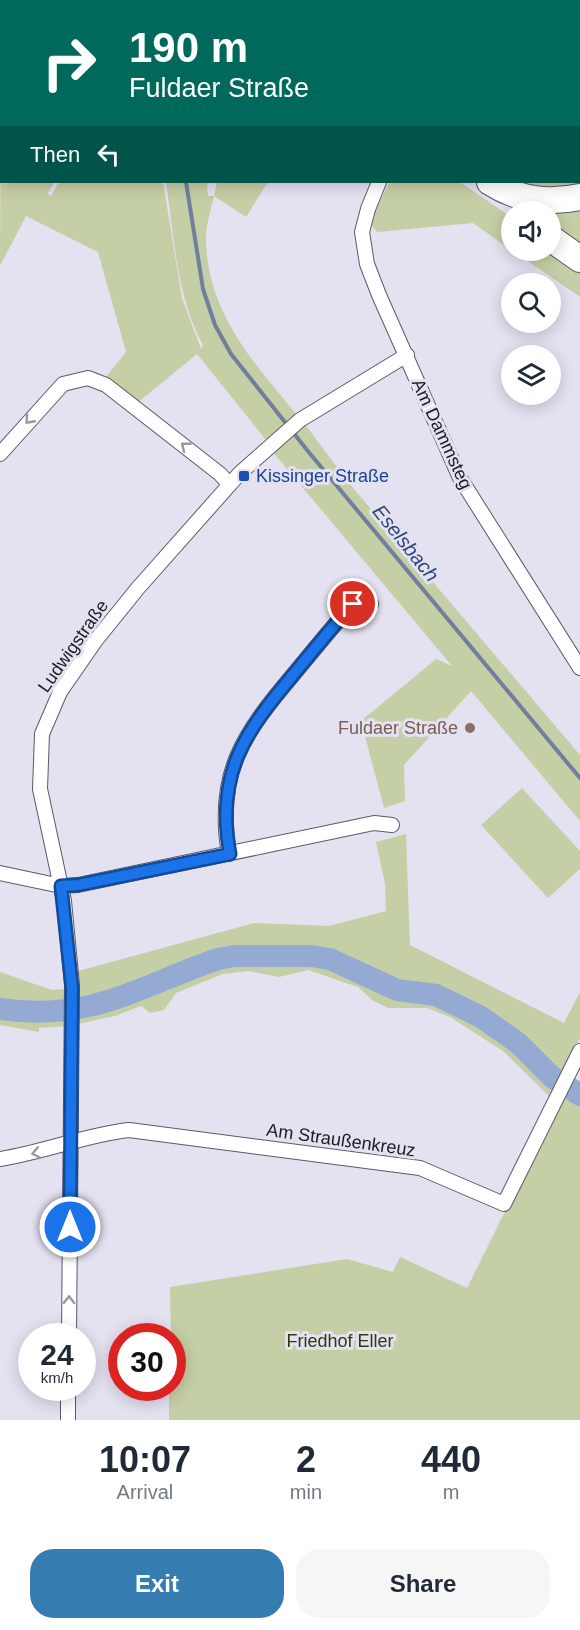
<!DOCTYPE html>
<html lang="en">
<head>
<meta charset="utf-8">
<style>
	:root { --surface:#fff; --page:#f6f6f7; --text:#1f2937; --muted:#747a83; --accent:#357cb1 }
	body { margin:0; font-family:Helvetica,sans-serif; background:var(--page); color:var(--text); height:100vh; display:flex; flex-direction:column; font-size:22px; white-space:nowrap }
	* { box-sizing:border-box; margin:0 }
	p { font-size:20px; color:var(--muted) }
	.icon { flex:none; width:33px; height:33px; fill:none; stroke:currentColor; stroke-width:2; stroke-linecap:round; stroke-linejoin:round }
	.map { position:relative; height:1420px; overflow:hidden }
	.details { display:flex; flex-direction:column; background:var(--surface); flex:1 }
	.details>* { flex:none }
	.guide { position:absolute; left:0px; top:0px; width:580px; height:183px; box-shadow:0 3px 15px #0003; background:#00695c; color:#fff; overflow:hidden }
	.buttons { position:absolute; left:501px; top:201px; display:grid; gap:12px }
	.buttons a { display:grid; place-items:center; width:60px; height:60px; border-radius:50%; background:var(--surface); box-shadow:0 3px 15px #0003; font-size:30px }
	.speed { position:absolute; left:18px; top:1323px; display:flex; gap:12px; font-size:30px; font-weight:700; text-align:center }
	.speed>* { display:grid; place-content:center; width:78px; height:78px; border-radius:50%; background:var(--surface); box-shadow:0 3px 15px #0003; line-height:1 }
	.speed small { font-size:15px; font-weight:400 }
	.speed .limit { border:9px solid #d22; background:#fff; color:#111 }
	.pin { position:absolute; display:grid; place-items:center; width:51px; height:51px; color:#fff; margin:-26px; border:3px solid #fff; border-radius:50%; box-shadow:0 2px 6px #0007 }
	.me { position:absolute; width:66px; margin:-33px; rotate:0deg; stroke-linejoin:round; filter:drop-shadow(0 0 4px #0008) }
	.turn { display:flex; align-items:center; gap:21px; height:126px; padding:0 30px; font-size:27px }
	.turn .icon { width:78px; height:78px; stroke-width:2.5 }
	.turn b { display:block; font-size:42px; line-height:51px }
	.then { display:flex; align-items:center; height:57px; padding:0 30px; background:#0003; gap:12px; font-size:22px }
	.eta { display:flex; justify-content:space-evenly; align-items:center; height:102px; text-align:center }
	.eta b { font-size:36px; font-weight:800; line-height:42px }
	.cta { display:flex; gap:12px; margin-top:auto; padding:12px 30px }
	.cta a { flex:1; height:69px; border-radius:24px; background:var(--accent); color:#fff; font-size:24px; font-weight:800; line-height:69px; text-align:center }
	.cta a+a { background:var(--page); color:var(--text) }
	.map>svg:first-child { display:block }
	.green { fill:#c5cfa6 }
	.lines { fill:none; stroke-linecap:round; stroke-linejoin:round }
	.stream { stroke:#717f9d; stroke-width:4 }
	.river { stroke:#95aad2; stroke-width:22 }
	.street-casing { stroke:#5c5967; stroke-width:16 }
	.secondary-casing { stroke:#5c5967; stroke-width:22 }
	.highway-casing { stroke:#5c5967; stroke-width:28 }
	.street { stroke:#fff; stroke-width:14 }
	.secondary { stroke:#fff; stroke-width:20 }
	.highway { stroke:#fff; stroke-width:26 }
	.rail-casing { stroke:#7d7b86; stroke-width:6 }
	.rail { stroke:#e4e1f1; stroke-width:4; stroke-dasharray:11; stroke-linecap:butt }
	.oneway { stroke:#99989b }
	.route-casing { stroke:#114b97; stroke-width:15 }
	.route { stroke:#1a73e8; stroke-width:10 }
	.transit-dot { fill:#1a4fb4; stroke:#e4e1f1; stroke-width:2 }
	.education-dot { fill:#8d6e63; stroke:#e4e1f1; stroke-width:2 }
	.labels { text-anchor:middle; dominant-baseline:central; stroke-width:6; stroke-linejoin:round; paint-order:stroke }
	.street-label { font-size:18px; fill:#1c1b20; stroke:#e4e1f1 }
	.transit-label { font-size:18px; fill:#164399; stroke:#e4e1f1; text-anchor:start }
	.education-label { font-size:18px; fill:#785e54; stroke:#e4e1f1; text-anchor:end }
	.park-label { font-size:18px; fill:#333b05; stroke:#e4e1f1 }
	.water-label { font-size:20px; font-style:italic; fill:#2d467a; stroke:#e4e1f1 }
</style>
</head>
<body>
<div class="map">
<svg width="580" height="1420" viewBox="0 0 580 1420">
	<rect width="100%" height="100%" fill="#e4e1f1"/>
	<path class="green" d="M81,0H280L80,1Z
		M481,0H580V189L558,194L503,182H579V2H478Z
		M1,32L2,182H55L47,194L51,196L59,182H163L182,298L201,349L203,345C176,296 174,235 166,182H207L208,196H214L217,182H268L246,217L214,196C211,210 205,227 206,241C208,314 254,363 298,416L266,440L197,354L137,403L106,377L126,352L98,252L26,216L0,266Z
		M390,182H460L511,217V250L473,223L377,232L369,222Z
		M476,182L580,202V253L551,232L550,212L520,211Z
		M550,250L580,265V297L513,251Z
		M304,423L348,482L580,755V821L471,691L404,765L405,801L384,808L361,721L436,659L452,666L272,451Z
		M522,788L580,851V869L548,898L481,825Z
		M406,834L410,945L564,1023L580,992V1038L551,1098L503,1051L450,1017L427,1008H388L372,1000L358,987L308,970L279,977L249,971L223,974L176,993L164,1010L150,1013L141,1006L115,1016L78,1024V971L254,923L329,926L386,911L385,884L376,842Z
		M0,972L52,990L66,989V1026L39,1028V1032L0,1025Z
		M572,1076L580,1081V1420H169V1388H172L170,1287L347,1259L393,1272L400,1257L467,1288Z"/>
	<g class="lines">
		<path class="stream" d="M124,0L125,2
			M307,2L308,0
			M186,182L203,289L215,325L231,354L307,450L580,778"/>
		<path class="river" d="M0,1009C91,1022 137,987 218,959L234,956H311L330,959L397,990L436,995L481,1017L518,1043L552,1077L580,1095"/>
		<defs>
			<path id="street" d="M379,182L368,209L362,232L367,264L379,295L460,478L580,668
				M0,454L63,384L88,378L106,385L220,474L229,484
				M229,854C215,773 244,733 293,675C313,651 332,627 353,604L362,595L371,604
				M0,873L61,886L78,885L374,823L392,825
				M0,1159C44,1152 85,1135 129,1130L420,1168L504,1204L580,1051
				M69,1336L72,985L64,901L40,789L42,734L60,692L96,640L138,588L240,473L300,420L407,355
				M68,1420V1388"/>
			<path id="secondary" d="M462,2L464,0"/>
			<path id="highway" d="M490,182C519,200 547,204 580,197
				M550,238L580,259"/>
		</defs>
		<use href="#street" class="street-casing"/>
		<use href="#secondary" class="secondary-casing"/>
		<use href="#highway" class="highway-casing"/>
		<use href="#street" class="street"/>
		<use href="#secondary" class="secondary"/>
		<use href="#highway" class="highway"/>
		<defs>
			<path id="rail" d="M10,2L11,0
				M0,20L2,17"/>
		</defs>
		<use href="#rail" class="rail-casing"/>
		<use href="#rail" class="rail"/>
	</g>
	<defs><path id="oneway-chevron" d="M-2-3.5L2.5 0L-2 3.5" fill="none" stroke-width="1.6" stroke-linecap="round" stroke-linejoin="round" transform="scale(1.5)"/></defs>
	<g class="oneway">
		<use href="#oneway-chevron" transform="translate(29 420) rotate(132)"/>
		<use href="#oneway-chevron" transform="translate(185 446) rotate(-141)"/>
		<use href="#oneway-chevron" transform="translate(36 1153) rotate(168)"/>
		<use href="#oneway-chevron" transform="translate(69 1300) rotate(-89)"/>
	</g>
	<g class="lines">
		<defs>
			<path id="route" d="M70,1227L72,988L61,886L78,885L230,854C215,774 245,732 293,675C313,651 332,627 353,604"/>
		</defs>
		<use href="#route" class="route-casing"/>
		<use href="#route" class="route"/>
	</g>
	<rect class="transit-dot" x="238" y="470" width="12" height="12" rx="3"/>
	<circle class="education-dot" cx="470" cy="728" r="6"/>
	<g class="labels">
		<g class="street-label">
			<text transform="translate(442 434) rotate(65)">Am Dammsteg</text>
			<text transform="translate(73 646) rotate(-55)">Ludwigstraße</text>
			<text transform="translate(341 1140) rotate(8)">Am Straußenkreuz</text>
		</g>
		<g class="transit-label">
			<text x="256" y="476">Kissinger Straße</text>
		</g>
		<g class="education-label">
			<text x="458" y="728">Fuldaer Straße</text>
		</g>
		<g class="park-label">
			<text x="340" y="1341">Friedhof Eller</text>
		</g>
		<g class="water-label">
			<text transform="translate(406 543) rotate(51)">Eselsbach</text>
		</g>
	</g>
</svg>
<div class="buttons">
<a><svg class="icon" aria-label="sound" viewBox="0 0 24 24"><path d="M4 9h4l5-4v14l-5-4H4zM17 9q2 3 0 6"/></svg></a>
<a><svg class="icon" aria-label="search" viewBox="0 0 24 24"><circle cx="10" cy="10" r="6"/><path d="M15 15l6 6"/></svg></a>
<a><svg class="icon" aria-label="layers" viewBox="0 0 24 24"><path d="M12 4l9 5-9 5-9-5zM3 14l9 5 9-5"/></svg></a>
</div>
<div class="speed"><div>24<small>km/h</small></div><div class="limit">30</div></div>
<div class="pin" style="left:353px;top:604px;background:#d93025"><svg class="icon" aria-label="arrive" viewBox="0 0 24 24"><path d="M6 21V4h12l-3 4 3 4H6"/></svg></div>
<svg class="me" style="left:70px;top:1227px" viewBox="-20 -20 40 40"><circle r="17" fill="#1a73e8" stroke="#fff" stroke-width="3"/><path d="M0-11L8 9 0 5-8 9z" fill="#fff"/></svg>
<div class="guide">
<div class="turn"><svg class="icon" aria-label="right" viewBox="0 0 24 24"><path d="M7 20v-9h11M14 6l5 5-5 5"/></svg><div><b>190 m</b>Fuldaer Straße</div></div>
<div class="then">Then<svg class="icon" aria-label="left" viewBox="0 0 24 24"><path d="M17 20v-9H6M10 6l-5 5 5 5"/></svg></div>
</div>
</div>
<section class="details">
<div class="eta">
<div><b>10:07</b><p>Arrival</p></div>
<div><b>2</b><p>min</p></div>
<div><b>440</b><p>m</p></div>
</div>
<div class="cta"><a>Exit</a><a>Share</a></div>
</section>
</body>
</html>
